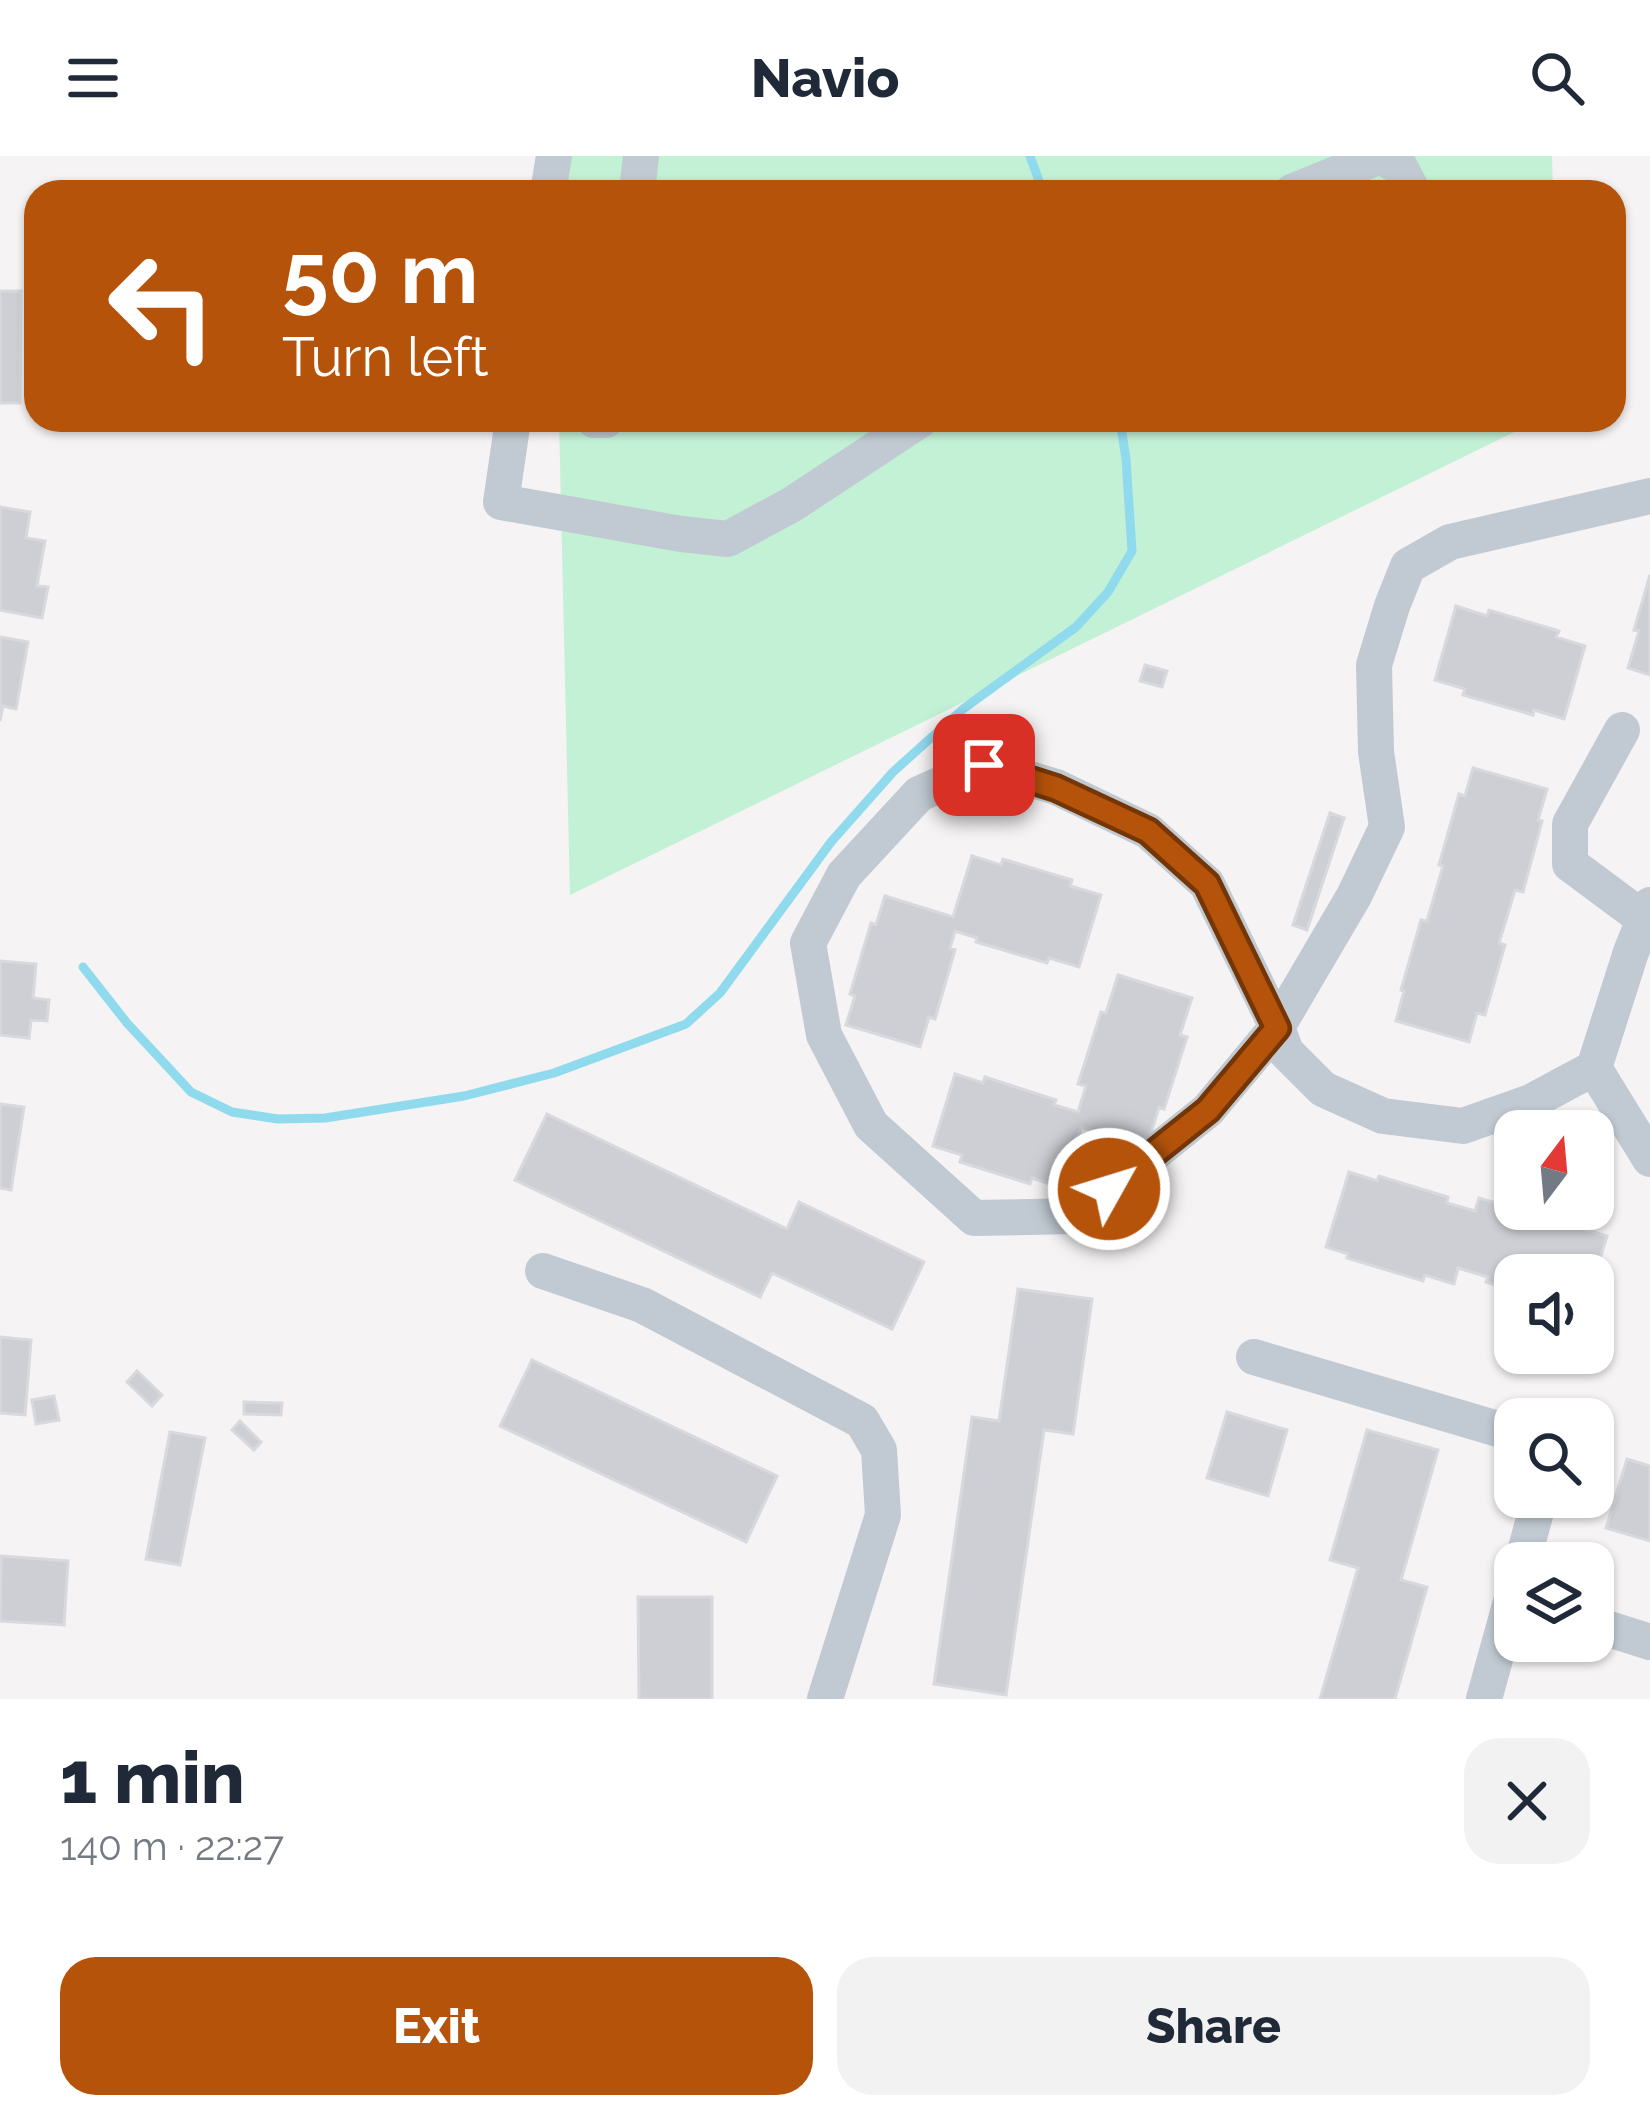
<!DOCTYPE html>
<html lang="en">
<head>
<meta charset="utf-8">
<style>
	:root { --surface:#fff; --page:#f2f2f3; --text:#1f2937; --muted:#747a83; --accent:#b45309 }
	body { margin:0; font-family:Raleway,sans-serif; background:var(--page); color:var(--text); height:100vh; display:flex; flex-direction:column; font-size:45px; white-space:nowrap }
	* { box-sizing:border-box; margin:0 }
	p { font-size:39px; color:var(--muted) }
	.icon { flex:none; width:66px; height:66px; fill:none; stroke:currentColor; stroke-width:2; stroke-linecap:round; stroke-linejoin:round }
	.map { position:relative; height:1543px; overflow:hidden }
	.side { display:flex; flex-direction:column; background:var(--surface); flex:1 }
	.side>* { flex:none }
	.guide { position:absolute; left:24px; top:24px; width:1602px; height:252px; border-radius:36px; box-shadow:0 3px 9px #0004; background:#b45309; color:#fff; overflow:hidden }
	.needle { width:78px; rotate:16deg }
	.tools { position:absolute; left:1494px; top:954px; display:grid; gap:24px }
	.tools a { display:grid; place-items:center; width:120px; height:120px; border-radius:24px; background:var(--surface); box-shadow:0 3px 9px #0004; font-size:60px }
	.pin { position:absolute; display:grid; place-items:center; width:102px; height:102px; color:#fff; margin:-51px; border-radius:24px; box-shadow:0 6px 18px #0006 }
	.me { position:absolute; width:132px; margin:-66px; rotate:51deg; stroke-linejoin:round; filter:drop-shadow(0 0 9px #0008) }
	.turn { display:flex; align-items:center; gap:42px; height:252px; padding:0 60px; font-size:54px }
	.turn .icon { width:156px; height:156px; stroke-width:2.5 }
	.turn b { display:block; font-size:84px; line-height:102px }
	.round { display:grid; place-items:center; flex:none; width:126px; height:126px; border-radius:36px; background:var(--page) }
	.overview { display:flex; align-items:center; justify-content:space-between; height:204px; padding:0 60px }
	h1 { font-size:72px; font-weight:800; line-height:90px }
	.cta { display:flex; gap:24px; margin-top:auto; padding:24px 60px }
	.cta a { flex:1; height:138px; border-radius:36px; background:var(--accent); color:#fff; font-size:48px; font-weight:800; line-height:138px; text-align:center }
	.cta a+a { background:var(--page); color:var(--text) }
	header { display:flex; justify-content:space-between; align-items:center; height:156px; padding:0 60px; background:var(--surface); font-size:54px; font-weight:800 }
	.map>svg:first-child { display:block }
	.green { fill:#c3f1d5 }
	.lines { fill:none; stroke-linecap:round; stroke-linejoin:round }
	.stream { stroke:#90daee; stroke-width:9 }
	.building { fill:#cdcfd5; stroke:#d7d9de; stroke-width:3 }
	.minor { stroke:#c1cad2; stroke-width:36 }
	.route-casing { stroke:#753606; stroke-width:30 }
	.route { stroke:#b45309; stroke-width:21 }
</style>
</head>
<body>
<header><svg class="icon" aria-label="menu" viewBox="0 0 24 24"><path d="M4 6h16M4 12h16M4 18h16"/></svg>Navio<svg class="icon" aria-label="search" viewBox="0 0 24 24"><circle cx="10" cy="10" r="6"/><path d="M15 15l6 6"/></svg></header>
<div class="map">
<svg width="1650" height="1543" viewBox="0 0 1650 1543">
	<rect width="100%" height="100%" fill="#f5f3f3"/>
	<path class="green" d="M553,0H1552L1553,36H554Z
		M559,264H1539L570,739Z"/>
	<g class="lines">
		<path class="stream" d="M1030,0L1043,36
			M83,811L127,867L191,936L232,956L278,963L325,962L464,940L554,917L686,868L720,837L831,686L893,616L963,553L1076,471L1108,436L1132,395L1126,303L1120,264"/>
	</g>
	<path class="building" d="M0,135H21L20,247H0Z
		M0,351L30,356L26,382L45,385L37,430L48,431L42,462L0,454Z
		M1650,419V519L1628,512L1639,475L1634,474Z
		M1456,450L1487,460L1489,454L1559,475L1556,481L1585,490L1564,563L1534,554L1533,559L1463,539L1465,533L1435,524Z
		M0,481L28,486L16,553L3,550L0,565Z
		M1145,509L1167,515L1162,531L1140,525Z
		M1473,612L1547,633L1538,664L1542,665L1523,736L1515,734L1499,787L1505,789L1485,859L1477,857L1469,886L1396,865L1404,835L1401,834L1421,764L1427,765L1443,710L1439,709L1459,638L1465,640Z
		M1330,657L1344,662L1307,774L1293,769Z
		M972,700L1001,709L1003,703L1072,724L1070,730L1101,739L1079,811L1049,802L1047,807L976,786L977,782L955,775L950,792L955,794L935,863L929,861L920,891L846,869L855,840L850,838L871,767L876,769L885,740L953,761Z
		M0,805L36,808L33,842L49,844L47,865L31,864L29,882L0,879Z
		M1118,819L1192,842L1180,879L1187,881L1164,953L1159,951L1146,992L1081,971L1062,1032L1032,1022L1030,1028L960,1006L962,999L933,990L955,918L983,927L985,921L1056,944L1054,949L1078,956L1086,930L1078,928L1101,856L1106,857Z
		M0,948L24,951L11,1034L0,1032Z
		M547,958L787,1073L799,1046L924,1106L892,1173L772,1117L760,1141L515,1024Z
		M1349,1016L1377,1025L1379,1020L1448,1041L1447,1047L1475,1055L1479,1042L1507,1050L1509,1044L1515,1046V1053H1537L1579,1066L1577,1071L1607,1080L1593,1126V1119H1515V1135L1486,1126L1488,1121L1458,1112L1454,1128L1425,1119L1423,1125L1347,1102L1348,1098L1326,1091Z
		M1018,1133L1092,1143L1073,1278L1044,1274L1006,1539L934,1528L972,1261L999,1265Z
		M0,1181L31,1184L25,1259L0,1257Z
		M532,1204L777,1320L746,1386L500,1270Z
		M137,1215L162,1239L152,1250L127,1226Z
		M54,1240L59,1264L36,1268L32,1244Z
		M244,1246L282,1247L281,1259L244,1258Z
		M1227,1256L1287,1274L1268,1340L1207,1322Z
		M240,1265L261,1286L254,1294L232,1274Z
		M1367,1274L1438,1294L1401,1424L1427,1431L1395,1543H1320L1358,1412L1330,1404Z
		M170,1276L205,1282L180,1409L146,1403Z
		M1627,1303L1650,1310V1385L1606,1372Z
		M1,1400L68,1405L64,1469L0,1465Z
		M638,1441H712V1543H639Z"/>
	<g class="lines">
		<path class="minor" d="M548,36L554,0
			M637,36L641,0
			M1292,36L1380,0L1400,11L1413,36
			M513,264L501,346L681,378L728,383L791,349L920,264
			M594,264H606
			M1650,340L1450,386L1408,410L1392,450L1374,509L1376,596L1387,671L1354,740L1277,871L1286,896L1323,933L1383,960L1463,970L1531,946L1594,912L1631,796L1650,749
			M1622,574L1570,668V708L1644,763
			M984,609L1056,631L1148,675L1207,728L1277,871L1208,954L1076,1060L974,1062L871,969L824,879L808,787L844,719L919,638Z
			M1594,912L1650,1003
			M543,1115L642,1149L862,1265L879,1294L883,1359L825,1543
			M1254,1201L1515,1278
			M1522,1407L1540,1341
			M1593,1468L1650,1486
			M1484,1543L1515,1431"/>
	</g>
	<g class="lines">
		<defs>
			<path id="route" d="M984,609L1056,632L1148,675L1207,728L1277,872L1208,954L1109,1033"/>
		</defs>
		<use href="#route" class="route-casing"/>
		<use href="#route" class="route"/>
	</g>
</svg>
<div class="tools">
<a><svg class="needle" viewBox="-14 -14 28 28"><path d="M0-13l5 13h-10z" fill="#e53935"/><path d="M0 13l5-13h-10z" fill="#747a83"/></svg></a>
<a><svg class="icon" aria-label="sound" viewBox="0 0 24 24"><path d="M4 9h4l5-4v14l-5-4H4zM17 9q2 3 0 6"/></svg></a>
<a><svg class="icon" aria-label="search" viewBox="0 0 24 24"><circle cx="10" cy="10" r="6"/><path d="M15 15l6 6"/></svg></a>
<a><svg class="icon" aria-label="layers" viewBox="0 0 24 24"><path d="M12 4l9 5-9 5-9-5zM3 14l9 5 9-5"/></svg></a>
</div>
<div class="pin" style="left:984px;top:609px;background:#d93025"><svg class="icon" aria-label="arrive" viewBox="0 0 24 24"><path d="M6 21V4h12l-3 4 3 4H6"/></svg></div>
<svg class="me" style="left:1109px;top:1033px" viewBox="-20 -20 40 40"><circle r="17" fill="#b45309" stroke="#fff" stroke-width="3"/><path d="M0-11L8 9 0 5-8 9z" fill="#fff"/></svg>
<div class="guide">
<div class="turn"><svg class="icon" aria-label="left" viewBox="0 0 24 24"><path d="M17 20v-9H6M10 6l-5 5 5 5"/></svg><div><b>50 m</b>Turn left</div></div>
</div>
</div>
<section class="side">
<div class="overview"><div><h1>1 min</h1><p>140 m · 22:27</p></div><a class="round"><svg class="icon" aria-label="close" viewBox="0 0 24 24"><path d="M6 6l12 12M18 6L6 18"/></svg></a></div>
<div class="cta"><a>Exit</a><a>Share</a></div>
</section>
</body>
</html>
